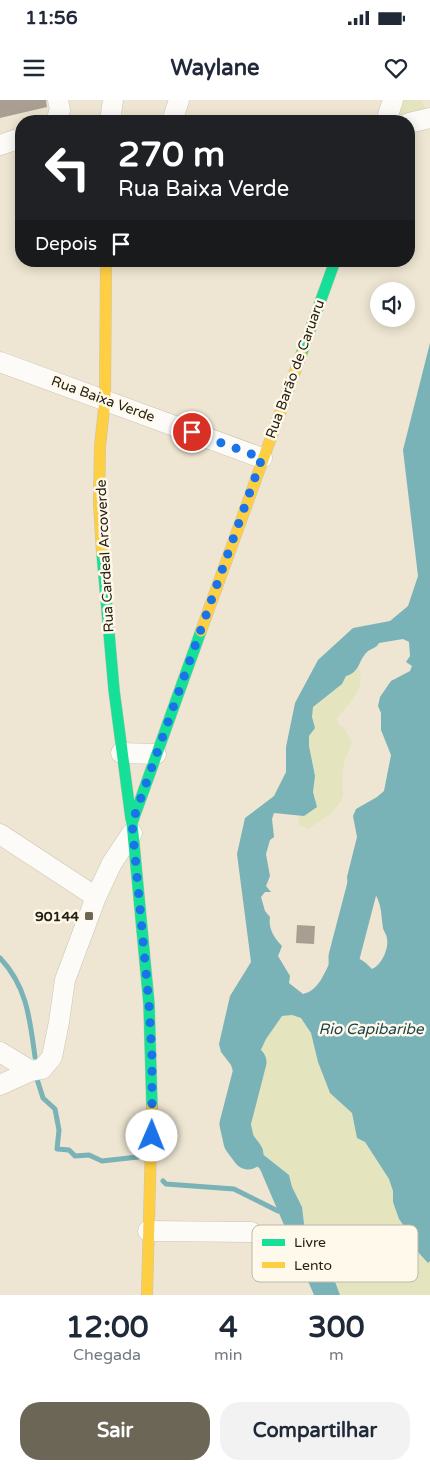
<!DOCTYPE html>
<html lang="pt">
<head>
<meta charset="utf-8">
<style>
	:root { --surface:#fff; --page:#f2f2f3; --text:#1f2937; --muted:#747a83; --accent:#6c6656 }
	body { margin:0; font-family:"Varela Round",sans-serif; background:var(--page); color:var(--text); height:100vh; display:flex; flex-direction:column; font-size:19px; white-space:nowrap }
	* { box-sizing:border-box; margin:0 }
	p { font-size:16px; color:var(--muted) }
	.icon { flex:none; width:28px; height:28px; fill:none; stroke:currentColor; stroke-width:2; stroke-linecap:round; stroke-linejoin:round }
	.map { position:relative; height:1195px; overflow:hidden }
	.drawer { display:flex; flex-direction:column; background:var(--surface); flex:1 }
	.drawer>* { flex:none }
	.hud { position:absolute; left:15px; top:15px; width:400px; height:152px; border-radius:20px; box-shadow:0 2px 12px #0003; background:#202124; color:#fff; overflow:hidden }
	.fabs { position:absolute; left:370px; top:182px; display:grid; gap:10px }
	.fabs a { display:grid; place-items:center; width:45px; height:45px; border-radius:50%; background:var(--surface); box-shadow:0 2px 12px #0003; font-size:25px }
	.pin { position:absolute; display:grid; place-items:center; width:42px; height:42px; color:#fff; margin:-21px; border:2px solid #fff; border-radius:50%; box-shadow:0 1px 5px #0007 }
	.me { position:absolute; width:55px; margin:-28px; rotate:1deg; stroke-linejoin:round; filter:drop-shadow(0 0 4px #0008) }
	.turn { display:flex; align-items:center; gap:18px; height:105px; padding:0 20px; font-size:22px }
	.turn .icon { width:65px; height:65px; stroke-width:2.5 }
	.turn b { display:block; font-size:35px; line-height:42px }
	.then { display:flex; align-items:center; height:48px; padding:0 20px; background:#0003; gap:10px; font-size:19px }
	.eta { display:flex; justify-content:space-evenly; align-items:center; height:85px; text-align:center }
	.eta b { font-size:30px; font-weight:800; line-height:35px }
	.action { display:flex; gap:10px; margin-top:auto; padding:10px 20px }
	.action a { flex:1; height:58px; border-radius:20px; background:var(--accent); color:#fff; font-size:20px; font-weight:800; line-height:58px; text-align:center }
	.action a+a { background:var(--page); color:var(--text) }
	.status { display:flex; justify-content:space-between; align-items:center; height:35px; padding:0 25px; background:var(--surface); direction:ltr }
	.status svg { height:14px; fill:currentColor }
	header { display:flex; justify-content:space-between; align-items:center; height:65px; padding:0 20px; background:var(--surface); font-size:22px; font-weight:800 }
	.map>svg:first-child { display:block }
	.green { fill:#e4e4bf }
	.water { fill:#79b2b7; fill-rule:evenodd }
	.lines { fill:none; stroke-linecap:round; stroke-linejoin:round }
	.stream { stroke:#79b2b7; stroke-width:5 }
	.river { stroke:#79b2b7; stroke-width:31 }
	.building { fill:#a89e92 }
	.street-casing { stroke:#c9c3b3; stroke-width:21 }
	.fast-casing { stroke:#c9c3b3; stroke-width:12 }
	.slow-casing { stroke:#c9c3b3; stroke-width:12 }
	.street { stroke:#fcfbf8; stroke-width:20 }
	.fast { stroke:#16e098; stroke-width:11 }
	.slow { stroke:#ffcf43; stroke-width:11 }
	.route { stroke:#1a73e8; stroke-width:9; stroke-dasharray:0 16.2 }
	.poi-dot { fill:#6c6656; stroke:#fff9eb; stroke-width:2 }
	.labels { text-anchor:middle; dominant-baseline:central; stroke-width:5; stroke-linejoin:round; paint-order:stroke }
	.street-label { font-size:14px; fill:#262113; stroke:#fff9eb }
	.poi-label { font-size:14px; font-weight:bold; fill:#262113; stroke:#fff9eb; text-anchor:end }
	.water-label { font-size:15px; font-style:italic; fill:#1b424a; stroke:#fff9eb }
	.key { fill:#fff9eb; stroke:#beb8aa; stroke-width:1 }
	.key-label { font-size:14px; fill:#262113 }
</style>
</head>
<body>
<div class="status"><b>11:56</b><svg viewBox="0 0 49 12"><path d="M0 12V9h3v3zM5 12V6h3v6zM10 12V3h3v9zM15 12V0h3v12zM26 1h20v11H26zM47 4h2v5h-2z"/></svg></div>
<header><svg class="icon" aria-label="menu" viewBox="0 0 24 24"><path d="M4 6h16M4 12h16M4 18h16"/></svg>Waylane<svg class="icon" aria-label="heart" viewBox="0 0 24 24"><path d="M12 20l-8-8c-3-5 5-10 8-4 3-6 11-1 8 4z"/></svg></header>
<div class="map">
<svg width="430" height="1195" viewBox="0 0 430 1195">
	<rect width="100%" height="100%" fill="#eee6d2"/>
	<path class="green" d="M400,0H421L428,12L393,16Z
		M359,568C366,590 349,602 337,619L338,624L343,627L352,642C350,650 345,657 344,665C342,674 343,683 343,693C342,709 320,721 308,729L299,725L298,715L304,716L316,700L313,692L315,676L309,646V636L315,628L312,617L313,607L342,584L346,576L352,574Z
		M292,915L301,918L311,933L318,962L330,993L352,1013L354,1027L389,1079L393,1091V1102L399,1119L404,1126L407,1140L428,1162L430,1161V1195H340L334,1179L314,1159L307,1149L302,1107L292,1087L289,1075L260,1051L251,1035L249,1022L250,988L258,956L266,939L282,916Z"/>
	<path class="water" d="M430,243V1161L428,1163L407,1140L404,1126L399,1119L393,1102V1091L389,1079L365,1042L357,1038L352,1013L330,993L318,962L311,933L301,918L292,915L282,916L266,939L258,956L250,988L249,1022L251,1035L260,1052L289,1075L292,1087L302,1107L307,1149L314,1159L334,1179L340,1195H314L260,1069L239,1048L235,1020L240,1008L241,996L231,965L221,952L219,944L230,896L251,862L237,754L245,718L274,696L286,672V647L295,603L318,560L353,528L390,521L408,506L418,476L403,350ZM403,539L409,542L410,556L406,562L412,566L410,571L391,581L380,597L378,606L381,613V630L391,655L384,691L377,697L356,709L353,716L357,737L347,777L350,811L353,806L361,807L366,793L375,794C382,805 381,815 383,828C384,832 387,835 387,839C389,849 381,866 372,869C360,856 350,853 332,859C324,872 320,890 303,894L289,883L290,876L278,856L282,846C274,838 268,828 270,817L265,811L261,797L265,792H271L266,786L270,776L266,754L270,740L274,737L272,719L274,713L304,716L317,707L313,692L315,676L309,646V636L315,628L312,617L313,607L342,584L346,576C360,572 358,562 366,553C370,548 376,549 379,543Z"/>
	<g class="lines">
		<path class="stream" d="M0,858C27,886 30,920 35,957
			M37,979L43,998L55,1009L59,1030L57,1049L69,1050L75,1056L89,1055L102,1061L138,1057
			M163,1081L166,1084L234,1089L278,1111H284"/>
		<path class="river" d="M345,897L344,857L368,765
			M248,1054L239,1042L235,1024L251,962"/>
	</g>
	<path class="building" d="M0,0H46L47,7L0,18Z
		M297,825L315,826L314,844L296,843Z"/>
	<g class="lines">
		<defs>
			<path id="street" d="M56,21L60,10L58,0
				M110,21L113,0
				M172,21L179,0
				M386,21L393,0
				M409,23L430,18
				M0,45L21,38
				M0,262L262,358
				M121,653L156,654
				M0,734L96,797
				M0,952L31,971L42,969L52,957L59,922L65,880L96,797L112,763L132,733
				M0,985L31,971
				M148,1131L251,1132"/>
			<path id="fast" d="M301,255L335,161
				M102,453L114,590L131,719
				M152,1007L149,904L132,723L201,531"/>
			<path id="slow" d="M102,453L99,403L100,346L105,300L106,161
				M201,531L301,255
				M147,1195L152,1007"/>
		</defs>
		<use href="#street" class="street-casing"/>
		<use href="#fast" class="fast-casing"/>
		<use href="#slow" class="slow-casing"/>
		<use href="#street" class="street"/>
		<use href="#fast" class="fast"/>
		<use href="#slow" class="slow"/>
	</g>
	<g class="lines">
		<path class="route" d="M152,1036V957L149,904L132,723L262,358L192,332"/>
	</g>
	<rect class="poi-dot" x="84" y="811" width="10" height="10" rx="2.5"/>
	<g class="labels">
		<g class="street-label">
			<text transform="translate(295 269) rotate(-70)">Rua Barão de Caruaru</text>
			<text transform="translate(103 299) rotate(20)">Rua Baixa Verde</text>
			<text transform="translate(105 456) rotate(-93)">Rua Cardeal Arcoverde</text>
		</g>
		<g class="poi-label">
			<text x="79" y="816">90144</text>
		</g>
		<g class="water-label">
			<text x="371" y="929">Rio Capibaribe</text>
		</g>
	</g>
	<rect x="252" y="1125" width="166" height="57" rx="8" class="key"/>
	<rect x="262" y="1139" width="23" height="7" fill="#16e098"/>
	<rect x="262" y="1162" width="23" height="6" fill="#ffcf43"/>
	<g class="key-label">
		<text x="294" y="1147">Livre</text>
		<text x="294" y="1170">Lento</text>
	</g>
</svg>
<div class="fabs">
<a><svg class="icon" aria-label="sound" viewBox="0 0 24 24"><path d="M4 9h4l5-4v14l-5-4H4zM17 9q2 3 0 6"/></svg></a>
</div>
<div class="pin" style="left:192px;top:332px;background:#d93025"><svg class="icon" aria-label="arrive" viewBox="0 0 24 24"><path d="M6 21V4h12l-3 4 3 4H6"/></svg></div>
<svg class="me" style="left:152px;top:1036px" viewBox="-20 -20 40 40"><circle r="19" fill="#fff"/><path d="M0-13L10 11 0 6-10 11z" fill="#1a73e8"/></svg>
<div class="hud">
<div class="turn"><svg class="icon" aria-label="left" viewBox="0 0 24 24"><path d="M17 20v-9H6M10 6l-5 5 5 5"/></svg><div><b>270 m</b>Rua Baixa Verde</div></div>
<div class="then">Depois<svg class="icon" aria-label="arrive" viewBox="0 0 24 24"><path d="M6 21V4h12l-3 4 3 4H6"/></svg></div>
</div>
</div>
<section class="drawer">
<div class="eta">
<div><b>12:00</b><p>Chegada</p></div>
<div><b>4</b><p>min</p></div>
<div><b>300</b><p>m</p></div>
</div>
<div class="action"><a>Sair</a><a>Compartilhar</a></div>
</section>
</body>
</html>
